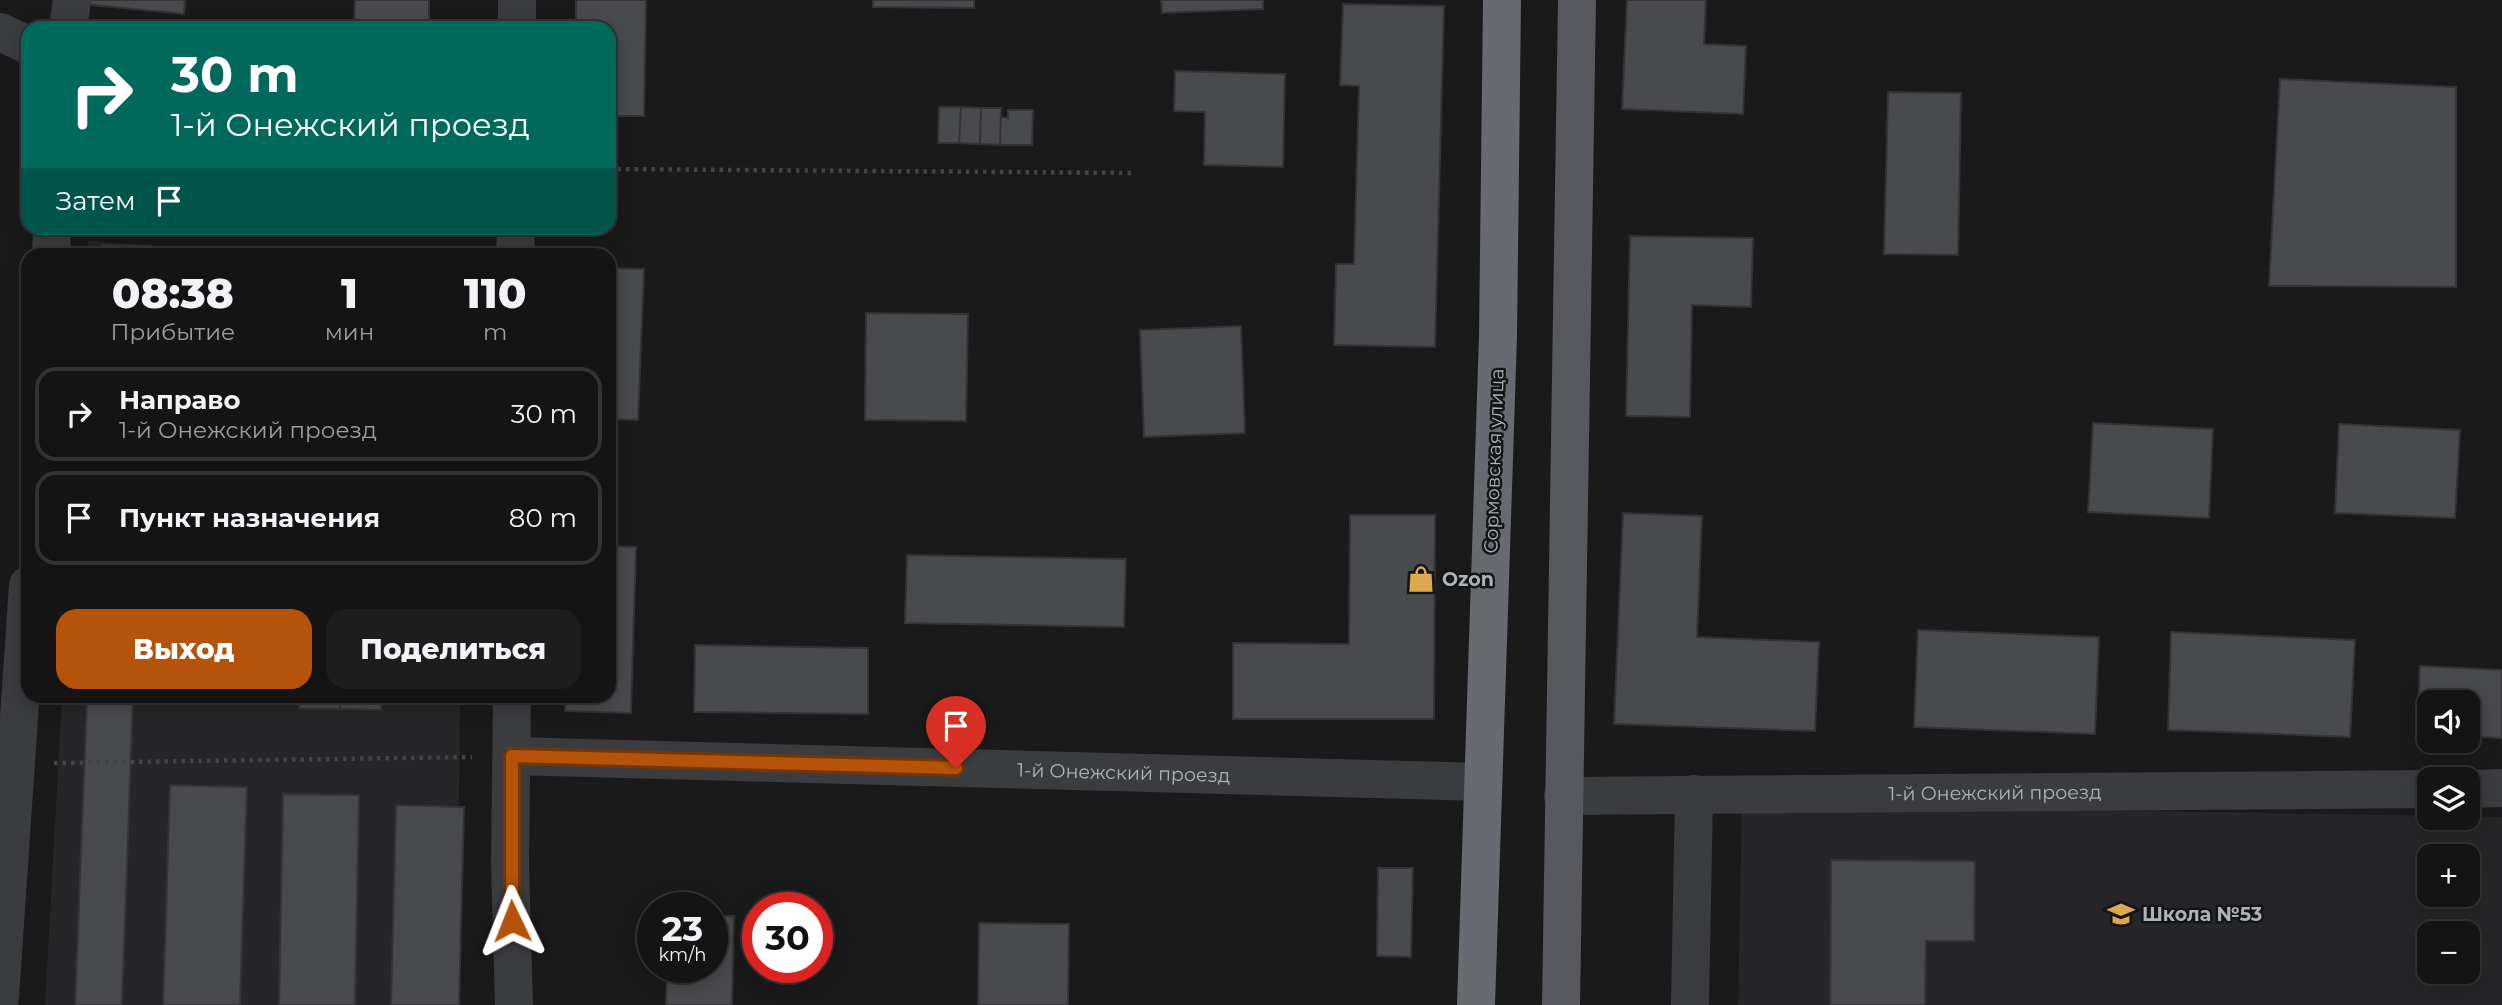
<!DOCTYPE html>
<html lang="ru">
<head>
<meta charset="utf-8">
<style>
	:root { --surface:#141414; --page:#1d1d1d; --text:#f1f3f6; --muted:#9d9ea0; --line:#333334; --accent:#b45309 }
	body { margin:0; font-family:Montserrat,sans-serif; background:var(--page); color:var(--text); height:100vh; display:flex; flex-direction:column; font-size:26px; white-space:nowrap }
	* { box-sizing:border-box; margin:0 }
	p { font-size:23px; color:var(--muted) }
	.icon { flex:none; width:38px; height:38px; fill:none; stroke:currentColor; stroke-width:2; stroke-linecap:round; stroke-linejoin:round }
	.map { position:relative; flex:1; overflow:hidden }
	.drawer { position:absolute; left:21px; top:248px; width:595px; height:455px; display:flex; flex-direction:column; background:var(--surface); border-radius:21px; box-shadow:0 4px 18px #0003,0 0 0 2px var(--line) }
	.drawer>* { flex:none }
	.banner { position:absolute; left:21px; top:21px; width:595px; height:214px; border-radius:21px; box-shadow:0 4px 18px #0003,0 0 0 2px var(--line); background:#00695c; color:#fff; overflow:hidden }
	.fabs { position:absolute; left:2417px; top:690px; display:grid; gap:14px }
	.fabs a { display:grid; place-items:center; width:63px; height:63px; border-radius:14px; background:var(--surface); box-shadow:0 4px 18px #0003,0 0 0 2px var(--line); font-size:35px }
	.speed { position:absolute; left:637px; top:892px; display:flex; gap:14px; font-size:35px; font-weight:700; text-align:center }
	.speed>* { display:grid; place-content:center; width:91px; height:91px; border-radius:50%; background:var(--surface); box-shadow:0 4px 18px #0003,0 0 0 2px var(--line); line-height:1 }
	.speed small { font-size:18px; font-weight:400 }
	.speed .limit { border:10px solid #d22; background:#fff; color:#111 }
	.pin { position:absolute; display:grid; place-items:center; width:60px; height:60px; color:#fff; margin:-72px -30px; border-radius:50% 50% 50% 0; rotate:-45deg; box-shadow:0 0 7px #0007 }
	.pin .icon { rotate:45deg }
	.me { position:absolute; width:77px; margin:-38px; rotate:358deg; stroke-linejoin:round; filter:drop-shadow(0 0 5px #0008) }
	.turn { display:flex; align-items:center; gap:24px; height:147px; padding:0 35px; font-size:32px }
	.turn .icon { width:91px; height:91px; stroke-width:2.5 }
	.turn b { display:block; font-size:49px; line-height:60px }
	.then { display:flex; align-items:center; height:66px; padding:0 35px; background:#0003; gap:14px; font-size:26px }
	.eta { display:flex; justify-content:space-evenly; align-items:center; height:119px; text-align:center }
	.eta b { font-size:42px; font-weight:800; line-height:49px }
	.action { display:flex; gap:14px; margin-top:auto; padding:14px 35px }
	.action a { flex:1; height:80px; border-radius:21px; background:var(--accent); color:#fff; font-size:28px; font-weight:800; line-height:80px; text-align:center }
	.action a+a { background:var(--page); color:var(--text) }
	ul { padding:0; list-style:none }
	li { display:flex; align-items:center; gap:21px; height:94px; margin:0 14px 10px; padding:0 21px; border:4px solid var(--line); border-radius:21px }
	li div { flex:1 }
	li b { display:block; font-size:26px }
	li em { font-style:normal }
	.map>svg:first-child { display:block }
	.built { fill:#262628; fill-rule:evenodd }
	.building { fill:#494a4d; stroke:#343437; stroke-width:2 }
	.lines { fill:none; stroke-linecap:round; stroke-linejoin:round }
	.path { stroke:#414347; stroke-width:4.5; stroke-dasharray:3.5 5; stroke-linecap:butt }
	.minor { stroke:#3b3c40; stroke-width:38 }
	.major { stroke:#57595f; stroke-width:38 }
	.highway { stroke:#676a70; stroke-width:38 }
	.route-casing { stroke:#753606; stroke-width:18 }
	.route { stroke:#b45309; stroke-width:12 }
	.labels { text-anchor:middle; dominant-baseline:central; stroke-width:5; stroke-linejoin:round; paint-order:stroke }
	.street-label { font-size:19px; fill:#adb2b9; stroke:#141516 }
	.poi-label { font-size:19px; font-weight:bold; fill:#adb2b9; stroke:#141516; text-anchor:start }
</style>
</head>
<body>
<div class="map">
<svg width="2502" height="1005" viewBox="0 0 2502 1005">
	<rect width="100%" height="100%" fill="#1a1a1b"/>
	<path class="built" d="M88,241L281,255L87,256Z
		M62,697H460L457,1005H45Z
		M1742,804L2502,817V1005H1738ZM2429,856H2468V894H2429ZM2429,933H2468V971H2429Z"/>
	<path class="building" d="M84,0H185L184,14L83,4Z
		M355,0H429V28H354Z
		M576,0H646L644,116H609V28H576Z
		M873,0H974V8L873,7Z
		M1161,0H1263V9L1162,13Z
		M1627,0H1706L1704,44L1746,46L1743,114L1622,109Z
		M1343,4L1444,6L1435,347L1334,345L1336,264H1354L1359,86L1340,85Z
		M1175,71L1285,74L1283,167L1204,165L1205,112L1174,111Z
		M2280,79L2456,87V287L2269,286Z
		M1888,92L1961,93L1958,255L1884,254Z
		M939,107H961L959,143H938Z
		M961,107L981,108L980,144L959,143Z
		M981,108H1001L1000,145L980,144Z
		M1008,110H1033L1032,145H1000L1001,117L1008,118Z
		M1630,236L1753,238L1751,307L1692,305L1690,417L1626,416Z
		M103,245L150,246L149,256H102Z
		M609,268L644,269L638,420L609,419Z
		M866,313L968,314L966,421L865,420Z
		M1241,326L1245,433L1144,437L1140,330Z
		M2093,423L2213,429L2209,518L2088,512Z
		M2339,424L2460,430L2455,518L2335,513Z
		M1623,513L1702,516L1697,637L1819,642L1815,731L1614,724Z
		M1350,515H1435L1434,719H1233V643L1349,644Z
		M609,546L636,547L631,713L565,711L566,696H609Z
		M907,555L1126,559L1124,627L905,623Z
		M1918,630L2099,637L2095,734L1914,727Z
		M2171,632L2355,640L2350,737L2168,730Z
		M695,645L868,648V714L694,712Z
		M2420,666L2502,670V738L2468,736V702H2429V734H2417Z
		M87,696H133L122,1005H75Z
		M173,696H202V703H173Z
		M202,696H239V704L202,703Z
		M300,696H340V709H299Z
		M340,696H381V710L340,709Z
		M170,785L247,787L240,1005H163Z
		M283,794L359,795L355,1005H279Z
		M396,805L464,807L459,1005H391Z
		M1831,860L1975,861L1974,941H1926L1925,1005H1830Z
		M1378,868H1413L1411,957L1377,956Z
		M712,916H734L732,1005H666L667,968H712Z
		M979,923L1069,924L1068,1005H978Z"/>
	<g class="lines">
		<path class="path" d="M609,169L1135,173
			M54,763L472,757"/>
		<g class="minor">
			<path d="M68,28L72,0"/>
			<path d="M517,28V0"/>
			<path d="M0,32L28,45"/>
			<path d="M51,256L52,228"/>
			<path d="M515,256L516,228"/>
			<path d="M512,696L510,865L514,1005"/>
			<path id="s1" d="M512,756L1483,782"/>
			<path d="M2468,789L2502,788"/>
			<path id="s2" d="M1563,796L2429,789"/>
			<path d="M0,997L28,585"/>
			<path d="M1690,1005L1694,794"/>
		</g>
		<path class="major" d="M1561,1005L1577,0"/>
		<path class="highway" d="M1476,1005L1498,336L1502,0"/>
	</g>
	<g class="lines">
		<defs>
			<path id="route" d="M512,921V756L956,768"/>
		</defs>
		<use href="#route" class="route-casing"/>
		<use href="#route" class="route"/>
	</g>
	<defs>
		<symbol id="shop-bare" viewBox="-9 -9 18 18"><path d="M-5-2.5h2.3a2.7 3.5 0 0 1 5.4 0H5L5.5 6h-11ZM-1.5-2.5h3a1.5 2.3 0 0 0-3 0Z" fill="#dea84f" stroke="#141516" stroke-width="2.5" paint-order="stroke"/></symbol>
		<symbol id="school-bare" viewBox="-9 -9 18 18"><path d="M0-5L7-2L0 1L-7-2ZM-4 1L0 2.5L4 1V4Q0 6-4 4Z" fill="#dea84f" stroke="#141516" stroke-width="2.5" paint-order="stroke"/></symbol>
	</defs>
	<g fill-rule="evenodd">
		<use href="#shop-bare" x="1402" y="560" width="38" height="38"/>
		<use href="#school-bare" x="2102" y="895" width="38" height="38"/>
	</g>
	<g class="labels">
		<g class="street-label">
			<text transform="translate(1494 461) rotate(-88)">Сормовская улица</text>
			<text stroke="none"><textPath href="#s1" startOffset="612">1-й Онежский проезд</textPath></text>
			<text stroke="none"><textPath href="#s2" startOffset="432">1-й Онежский проезд</textPath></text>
		</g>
		<g class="poi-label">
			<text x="1442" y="579">Ozon</text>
			<text x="2142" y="914">Школа №53</text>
		</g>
	</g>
</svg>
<div class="fabs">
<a><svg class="icon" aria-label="sound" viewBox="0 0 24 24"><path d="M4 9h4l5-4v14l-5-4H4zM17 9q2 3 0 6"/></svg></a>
<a><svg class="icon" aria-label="layers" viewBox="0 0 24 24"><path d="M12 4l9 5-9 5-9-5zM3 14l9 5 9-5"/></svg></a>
<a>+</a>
<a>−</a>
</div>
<div class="speed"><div>23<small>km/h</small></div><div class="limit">30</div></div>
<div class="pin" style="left:956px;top:768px;background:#d93025"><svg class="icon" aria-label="arrive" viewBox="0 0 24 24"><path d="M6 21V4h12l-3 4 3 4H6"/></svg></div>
<svg class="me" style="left:512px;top:921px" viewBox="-20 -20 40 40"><path d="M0-17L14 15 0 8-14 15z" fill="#b45309" stroke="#fff" stroke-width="4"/></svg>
<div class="banner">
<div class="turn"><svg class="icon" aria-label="right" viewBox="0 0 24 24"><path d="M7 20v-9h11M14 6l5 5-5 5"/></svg><div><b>30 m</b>1-й Онежский проезд</div></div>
<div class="then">Затем<svg class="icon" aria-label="arrive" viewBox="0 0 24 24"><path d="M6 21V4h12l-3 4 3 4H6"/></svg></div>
</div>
<section class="drawer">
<div class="eta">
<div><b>08:38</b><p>Прибытие</p></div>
<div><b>1</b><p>мин</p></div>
<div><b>110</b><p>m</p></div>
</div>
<ul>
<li><svg class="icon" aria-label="right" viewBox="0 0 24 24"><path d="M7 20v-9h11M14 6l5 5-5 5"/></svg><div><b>Направо</b><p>1-й Онежский проезд</p></div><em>30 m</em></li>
<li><svg class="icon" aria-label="arrive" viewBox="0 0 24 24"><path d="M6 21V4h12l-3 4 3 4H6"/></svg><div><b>Пункт назначения</b></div><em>80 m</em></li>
</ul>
<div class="action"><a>Выход</a><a>Поделиться</a></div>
</section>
</div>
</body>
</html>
